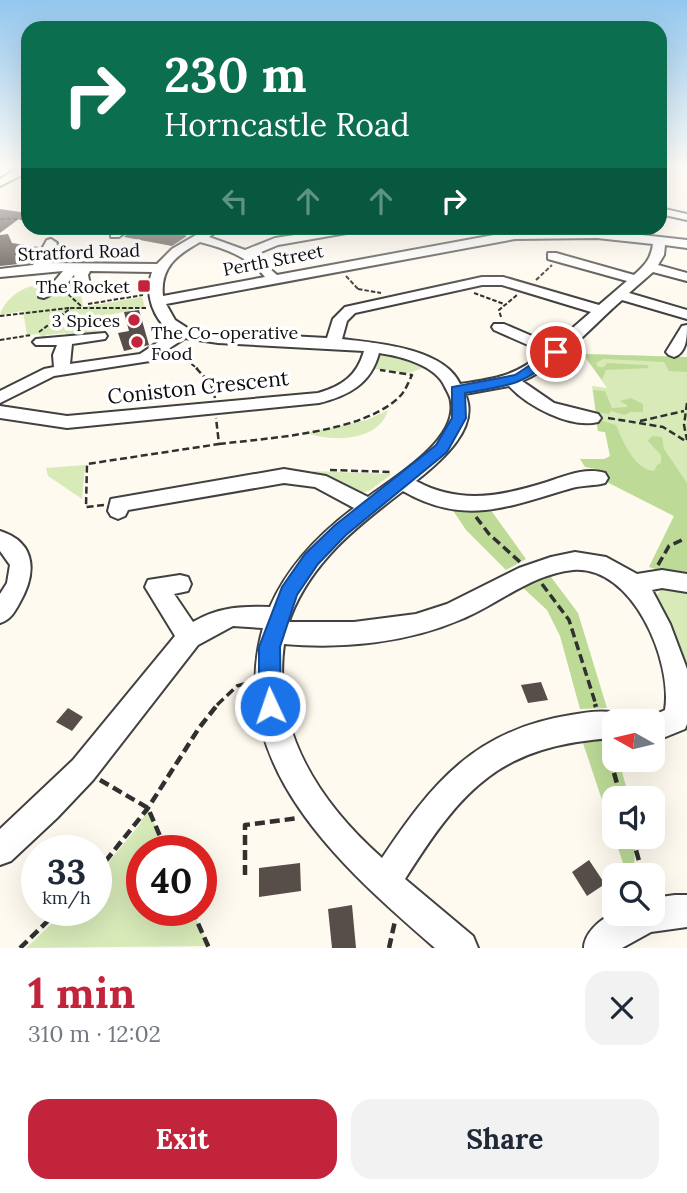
<!DOCTYPE html>
<html lang="en">
<head>
<meta charset="utf-8">
<style>
	:root { --surface:#fff; --page:#f2f2f3; --text:#1f2937; --muted:#747a83; --accent:#c1243b }
	body { margin:0; font-family:Lora,serif; background:var(--page); color:var(--text); height:100vh; display:flex; flex-direction:column; font-size:26px; white-space:nowrap }
	* { box-sizing:border-box; margin:0 }
	p { font-size:23px; color:var(--muted) }
	.icon { flex:none; width:38px; height:38px; fill:none; stroke:currentColor; stroke-width:2; stroke-linecap:round; stroke-linejoin:round }
	.map { position:relative; height:948px; overflow:hidden }
	.sheet { display:flex; flex-direction:column; background:var(--surface); flex:1 }
	.sheet>* { flex:none }
	.hud { position:absolute; left:21px; top:21px; width:646px; height:214px; border-radius:21px; box-shadow:0 7px 28px #0002; background:#0b6e4f; color:#fff; overflow:hidden }
	.needle { width:46px; rotate:278deg }
	.tools { position:absolute; left:602px; top:709px; display:grid; gap:14px }
	.tools a { display:grid; place-items:center; width:63px; height:63px; border-radius:14px; background:var(--surface); box-shadow:0 7px 28px #0002; font-size:35px }
	.speed { position:absolute; left:21px; top:835px; display:flex; gap:14px; font-size:35px; font-weight:700; text-align:center }
	.speed>* { display:grid; place-content:center; width:91px; height:91px; border-radius:50%; background:var(--surface); box-shadow:0 7px 28px #0002; line-height:1 }
	.speed small { font-size:18px; font-weight:400 }
	.speed .limit { border:10px solid #d22; background:#fff; color:#111 }
	.pin { position:absolute; display:grid; place-items:center; width:60px; height:60px; color:#fff; margin:-30px; border:4px solid #fff; border-radius:50%; box-shadow:0 2px 7px #0007 }
	.me { position:absolute; width:77px; margin:-38px; rotate:357deg; stroke-linejoin:round; filter:drop-shadow(0 0 5px #0008) }
	.turn { display:flex; align-items:center; gap:24px; height:147px; padding:0 28px; font-size:32px }
	.turn .icon { width:91px; height:91px; stroke-width:2.5 }
	.turn b { display:block; font-size:49px; line-height:60px }
	.lanes { display:flex; align-items:center; height:66px; padding:0 28px; background:#0003; justify-content:center; gap:35px; direction:ltr }
	.lanes .off { opacity:.35 }
	.round { display:grid; place-items:center; flex:none; width:74px; height:74px; border-radius:21px; background:var(--page) }
	.summary { display:flex; align-items:center; justify-content:space-between; height:119px; padding:0 28px }
	h1 { font-size:42px; font-weight:800; line-height:52px; color:var(--accent) }
	.button { display:flex; gap:14px; margin-top:auto; padding:14px 28px }
	.button a { flex:1; height:80px; border-radius:21px; background:var(--accent); color:#fff; font-size:28px; font-weight:800; line-height:80px; text-align:center }
	.button a+a { background:var(--page); color:var(--text) }
	.map>svg:first-child { display:block }
	.green { fill:#d7eab8 }
	.forest { fill:#bddb97 }
	.building { fill:#574e4a }
	.lines { fill:none; stroke-linecap:round; stroke-linejoin:round }
	.minor-casing { stroke:#414141; stroke-width:4 }
	.path-far3 { stroke:#303030; stroke-width:2; stroke-dasharray:4.5 2; stroke-linecap:butt }
	.path-far2 { stroke:#303030; stroke-width:2.5; stroke-dasharray:7 3.5; stroke-linecap:butt }
	.path-far1 { stroke:#303030; stroke-width:3.5; stroke-dasharray:9 4.5; stroke-linecap:butt }
	.path { stroke:#303030; stroke-width:4.5; stroke-dasharray:10 5; stroke-linecap:butt }
	.minor { fill:#fff; fill-rule:evenodd }
	.route { fill:#1a73e8; stroke:#114b97; stroke-width:2 }
	.poi-dot { fill:#c1243b; stroke:#fff; stroke-width:2.5 }
	.labels { text-anchor:middle; dominant-baseline:central; stroke-width:7; stroke-linejoin:round; paint-order:stroke }
	.far-street-label { font-size:18px; fill:#0e0e0e; stroke:#fff }
	.far-poi-label { font-size:18px; fill:#0e0e0e; stroke:#fff; text-anchor:end }
	.street-label { font-size:21px; fill:#0e0e0e; stroke:#fff }
</style>
</head>
<body>
<div class="map">
<svg width="687" height="948" viewBox="0 0 687 948">
	<rect width="100%" height="100%" fill="#fffaef"/>
	<path class="green" d="M76,271H81L78,277L83,307L142,297L145,307L96,318L101,335L64,338L66,333L46,335L44,339L39,334L27,335L23,311L0,315C5,296 32,279 50,287L40,296L65,292L67,280Z
		M384,354L400,357L423,368L409,373L375,369L379,357Z
		M583,354L687,357V578L649,567L674,516L605,481L617,464L612,433L598,431L592,386L607,388Z
		M388,410C379,442 332,442 306,433L367,420Z
		M85,465L82,499L48,476L46,468Z
		M312,471L392,474L369,491L360,493Z
		M668,581L687,588V682L653,600Z
		M148,808L166,850H142V910H192L209,946L26,948L66,910H96V877L140,824Z"/>
	<path class="forest" d="M583,354L687,357V372L669,371L664,362L603,359L596,363L598,367H604L607,363L647,365L649,368L606,370L602,380Z
		M593,390L605,391L612,408L627,407V405L620,401L631,398L643,404V412H630L625,415L611,411L609,414L596,412Z
		M596,419L616,425C623,442 635,470 654,471L657,465L661,463V455L648,441L652,436L662,437L664,449L687,483V578L649,567L674,516L605,481L601,470L585,467L580,459H604L610,456L605,432L598,431Z
		M452,509H490L526,559L506,570L466,530Z
		M548,573L578,613L607,708L580,709L560,636L547,610L521,586Z
		M581,737H613L614,760H619L629,798H614V836L635,837L634,875H627Z"/>
	<path class="building" d="M0,209L27,213L0,233Z
		M133,228L149,234L157,231L158,228H166L187,236L172,246L124,237Z
		M8,234L12,243L39,247L28,263L0,266V235Z
		M139,310L149,345L124,351L118,333L129,331L124,312Z
		M541,682L548,700L528,703L521,685Z
		M68,708L83,717L72,731L56,722Z
		M589,860L605,884L587,896L572,872Z
		M300,863L301,891L259,897V868Z
		M352,905L356,948H332L328,909Z"/>
	<g class="lines">
		<defs>
			<path id="minor" d="M21,166H28L24,174L0,186V179Z
				M660,208L687,214V220L660,214Z
				M118,228H131L119,237H111V233Z
				M138,228H155L156,229L150,232Z
				M208,228H221L209,237L245,250L275,238L340,228H364L358,231L278,245L254,255L277,275L515,231L597,230L687,240V248L665,245L664,255L658,265L687,273V281L653,272L629,293L687,310V319L622,300C592,326 558,366 522,381L554,403L598,414L601,418L598,422C571,429 527,406 509,386L465,394C481,428 440,462 416,481C460,505 502,496 547,482C565,476 586,467 605,473L608,478L605,483C594,486 583,485 572,488C510,506 465,527 403,491C357,526 311,562 290,618L289,622H354L416,614L447,604L519,568L551,557L575,552L606,557L637,574L662,570L687,574V592L662,588L652,590L670,624L687,669V724L685,729L653,742V721H642L665,710C673,662 633,565 573,570C532,574 498,604 462,619C407,643 343,649 284,644C272,730 319,802 382,858C432,783 475,730 571,715C588,712 607,709 624,715L626,721H614V738C501,745 463,787 405,879L473,936L478,948H435C343,868 224,765 263,628L233,626L198,645L93,780L57,818L11,861L0,865V829L73,760L175,636L145,587L148,580L180,575L188,577L191,584L188,591L174,594L193,622C219,607 241,606 270,607C288,566 318,535 354,508L315,487L284,483L128,510L125,516L118,519L111,516L108,511L111,499L284,469L326,476L368,497C394,478 458,440 451,402C451,397 447,391 445,387C436,365 400,356 379,353C371,384 348,396 319,403L67,428L0,418V406L67,416L318,393C342,386 357,376 364,351L218,343L185,338L150,361L54,376L0,403V391L44,369L54,367L53,355L57,345H36L33,342L36,339L105,333L107,336L105,339L72,344L70,364L140,354L172,333C153,319 144,294 152,272L90,271L88,275L90,285L105,283L112,287L110,290L84,294L77,290L74,275L77,271L63,289L44,298L39,297V291L53,283L63,271L0,277V269L33,265L47,240L51,239L57,243L46,263L157,264L172,249ZM597,238L653,244C651,259 645,265 634,275L556,253H548V259L627,281L599,305L503,277H482L345,307L333,319L327,338L192,331L175,320L166,304L515,239ZM200,242C224,248 249,257 265,277L163,296C160,267 177,255 200,242ZM482,285H502L591,312L553,345L504,324H494L492,327L494,330L544,352C516,376 495,379 460,384C444,348 376,343 342,339L347,321L355,313Z
				M687,325C687,336 687,353 674,357L669,355L666,352L682,326Z
				M0,531C38,543 36,575 19,604C14,613 10,620 0,623V594L7,583L10,565L0,551Z
				M675,895H687V927L651,932L622,948H584C584,934 599,920 612,914C623,911 641,914 653,914V898Z"/>
		</defs>
		<use href="#minor" class="minor-casing"/>
		<path class="path-far3" d="M684,166L687,168
			M0,219H28
			M346,276L358,289
			M536,280L552,265
			M358,289L381,293
			M474,293L504,304
			M68,294L81,306
			M88,304L143,295
			M0,316L69,308
			M501,317L499,310L517,295
			M39,332L71,308H146
			M0,340L31,335
			M176,352L198,369"/>
		<path class="path-far2" d="M196,368L211,384L215,398
			M687,403L684,425L687,440
			M608,418L663,427L687,442
			M640,421L684,411
			M219,444C267,438 368,433 402,394C406,389 409,381 412,375L380,370
			M330,470L393,472
			M104,505L86,507L87,464L219,444L216,418"/>
		<path class="path-far1" d="M476,517L489,534L520,562
			M658,565L669,546L684,539
			M542,584L569,620L596,705
			M217,705L237,686L251,682"/>
		<path class="path" d="M595,704L596,707
			M606,744L621,798
			M100,780L148,808L166,850
			M632,836L643,875
			M96,873L148,808L199,728L218,704
			M245,875V825L299,818
			M192,910L209,948
			M20,948L59,910
			M389,948L395,921"/>
		<use href="#minor" class="minor"/>
	</g>
	<linearGradient id="sky" x2="0" y2="1"><stop stop-color="#93c7ee"/><stop offset="0.56" stop-color="#fffdf8"/><stop offset="1" stop-color="#fffdf8" stop-opacity="0"/></linearGradient>
	<rect width="687" height="299" fill="url(#sky)"/>
	<path class="route" d="M556,348L560,349V354C526,384 509,386 465,393L466,418L447,452L346,535L318,564L297,595L280,647L281,706L278,714L270,717L262,714L259,706V647L282,587L305,554L334,526L436,445L452,418V387L515,375Z"/>
	<g class="poi-dot">
		<rect x="137" y="279" width="14" height="14" rx="3.5"/>
		<circle cx="134" cy="320" r="7"/>
		<circle cx="137" cy="342" r="7"/>
	</g>
	<g class="labels">
		<g class="far-street-label">
			<text transform="translate(79 252) rotate(-2)">Stratford Road</text>
			<text transform="translate(273 260) rotate(-11)">Perth Street</text>
		</g>
		<g class="far-poi-label">
			<text x="130" y="286">The Rocket</text>
			<text x="120" y="320">3 Spices</text>
			<text x="151" y="332" text-anchor="start">The Co-operative<tspan x="151" dy="21">Food</tspan></text>
		</g>
		<g class="street-label">
			<text transform="translate(198 387) rotate(-6)">Coniston Crescent</text>
		</g>
	</g>
</svg>
<div class="tools">
<a><svg class="needle" viewBox="-14 -14 28 28"><path d="M0-13l5 13h-10z" fill="#e53935"/><path d="M0 13l5-13h-10z" fill="#747a83"/></svg></a>
<a><svg class="icon" aria-label="sound" viewBox="0 0 24 24"><path d="M4 9h4l5-4v14l-5-4H4zM17 9q2 3 0 6"/></svg></a>
<a><svg class="icon" aria-label="search" viewBox="0 0 24 24"><circle cx="10" cy="10" r="6"/><path d="M15 15l6 6"/></svg></a>
</div>
<div class="speed"><div>33<small>km/h</small></div><div class="limit">40</div></div>
<div class="pin" style="left:556px;top:352px;background:#d93025"><svg class="icon" aria-label="arrive" viewBox="0 0 24 24"><path d="M6 21V4h12l-3 4 3 4H6"/></svg></div>
<svg class="me" style="left:270px;top:706px" viewBox="-20 -20 40 40"><circle r="17" fill="#1a73e8" stroke="#fff" stroke-width="3"/><path d="M0-11L8 9 0 5-8 9z" fill="#fff"/></svg>
<div class="hud">
<div class="turn"><svg class="icon" aria-label="right" viewBox="0 0 24 24"><path d="M7 20v-9h11M14 6l5 5-5 5"/></svg><div><b>230 m</b>Horncastle Road</div></div>
<div class="lanes"><svg class="icon off" aria-label="left" viewBox="0 0 24 24"><path d="M17 20v-9H6M10 6l-5 5 5 5"/></svg><svg class="icon off" aria-label="ahead" viewBox="0 0 24 24"><path d="M12 20V5M6 11l6-6 6 6"/></svg><svg class="icon off" aria-label="ahead" viewBox="0 0 24 24"><path d="M12 20V5M6 11l6-6 6 6"/></svg><svg class="icon" aria-label="right" viewBox="0 0 24 24"><path d="M7 20v-9h11M14 6l5 5-5 5"/></svg></div>
</div>
</div>
<section class="sheet">
<div class="summary"><div><h1>1 min</h1><p>310 m · 12:02</p></div><a class="round"><svg class="icon" aria-label="close" viewBox="0 0 24 24"><path d="M6 6l12 12M18 6L6 18"/></svg></a></div>
<div class="button"><a>Exit</a><a>Share</a></div>
</section>
</body>
</html>
